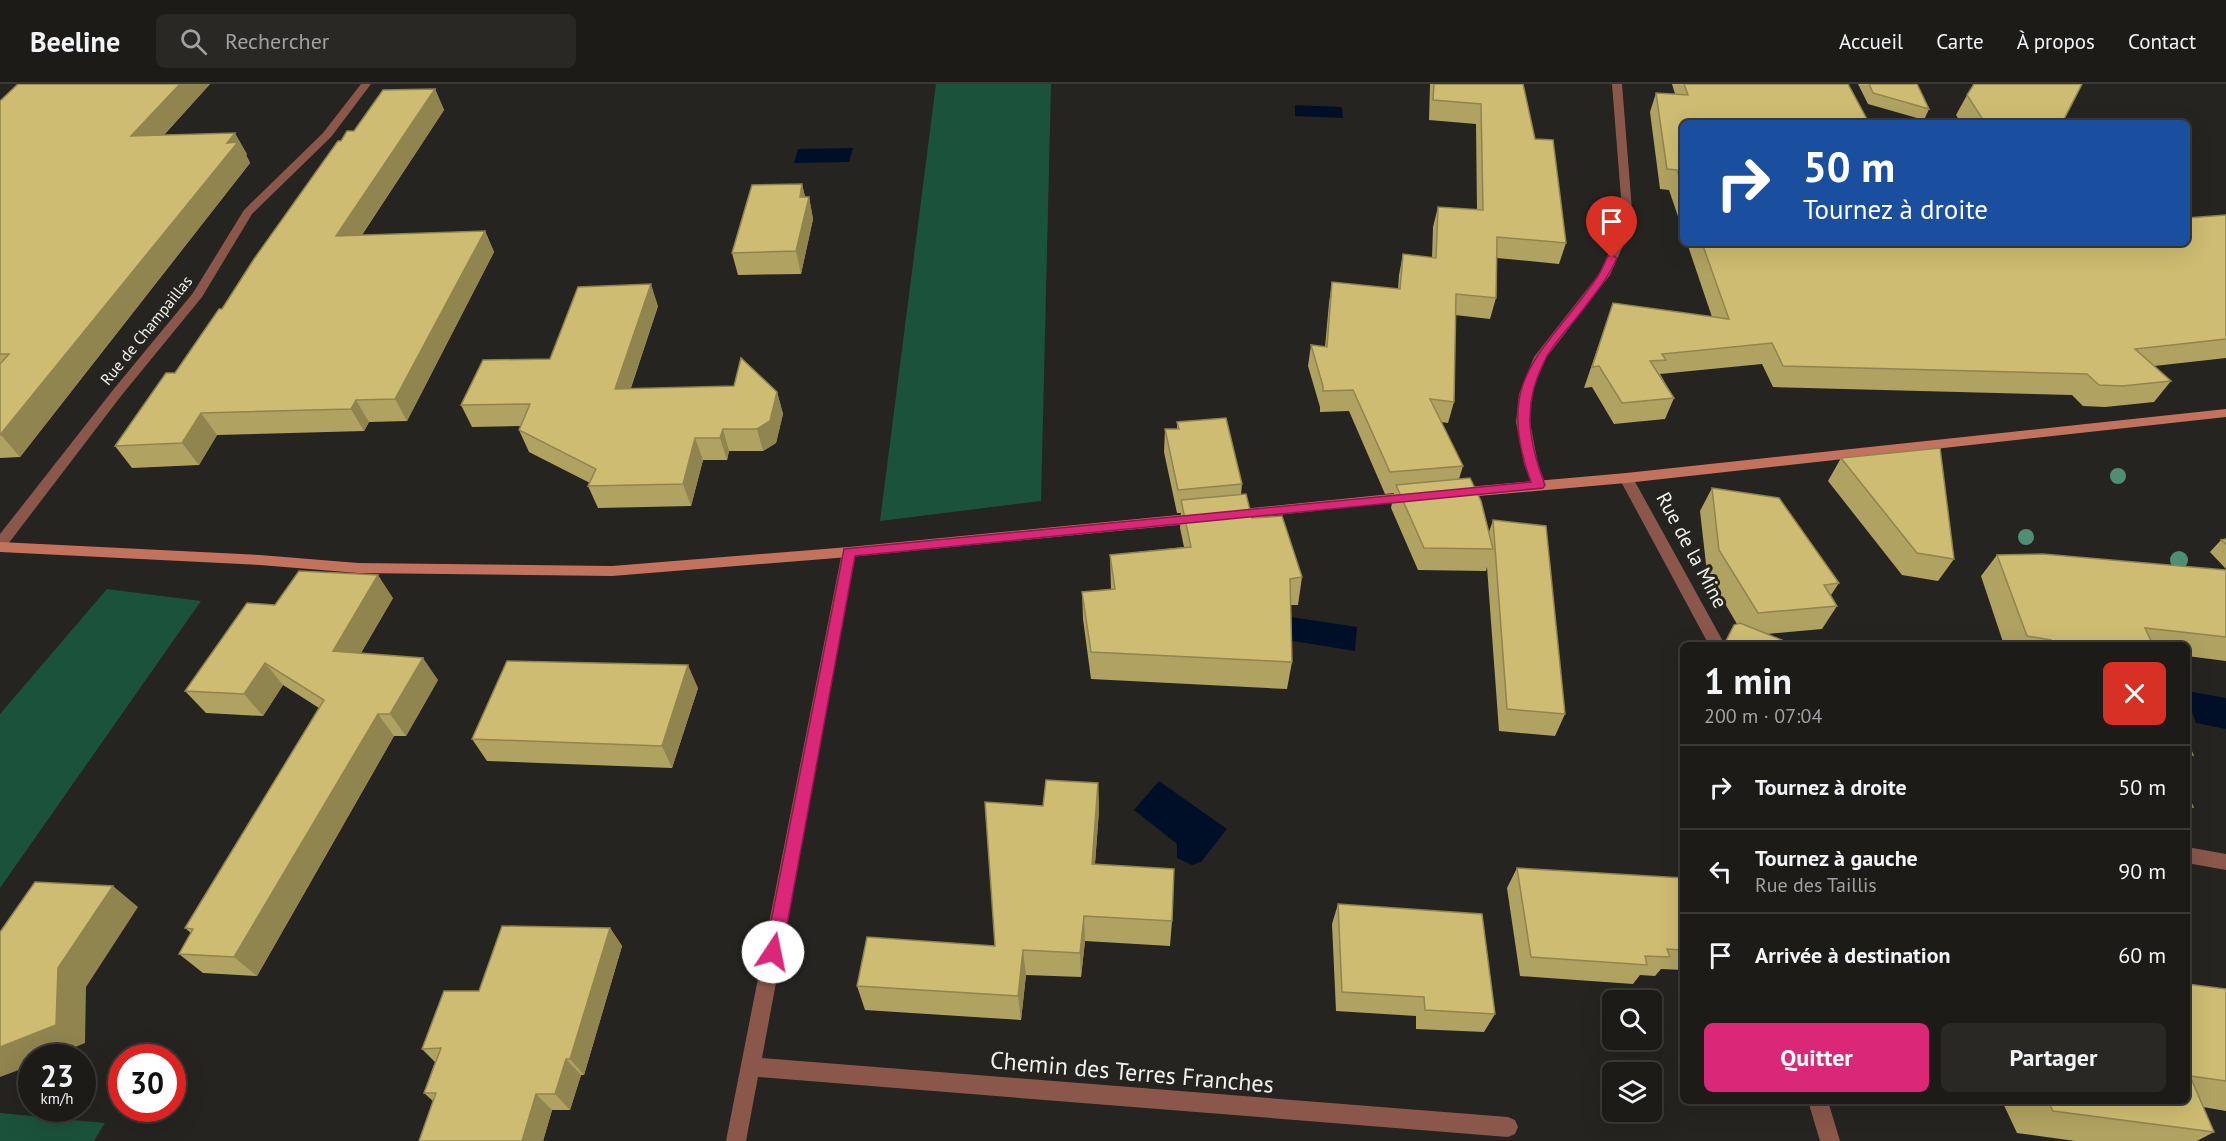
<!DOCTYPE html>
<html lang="fr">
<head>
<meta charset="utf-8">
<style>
	:root { --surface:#1c1b18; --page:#292825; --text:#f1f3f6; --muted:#a0a1a2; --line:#3a3937; --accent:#db2777 }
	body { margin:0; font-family:"PT Sans",sans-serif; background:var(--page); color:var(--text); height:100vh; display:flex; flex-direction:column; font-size:22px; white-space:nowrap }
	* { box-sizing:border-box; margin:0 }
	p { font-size:20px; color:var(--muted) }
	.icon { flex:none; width:33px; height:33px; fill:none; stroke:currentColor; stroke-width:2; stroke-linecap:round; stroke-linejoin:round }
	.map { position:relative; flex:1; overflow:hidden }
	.drawer { position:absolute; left:1680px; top:558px; width:510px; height:462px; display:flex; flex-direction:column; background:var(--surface); border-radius:9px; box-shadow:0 6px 24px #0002,0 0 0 2px var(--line) }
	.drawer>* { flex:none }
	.top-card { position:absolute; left:1680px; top:36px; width:510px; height:126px; border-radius:9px; box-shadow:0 6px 24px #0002,0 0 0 2px var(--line); background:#1a4fa0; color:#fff; overflow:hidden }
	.buttons { position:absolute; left:1602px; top:906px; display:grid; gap:12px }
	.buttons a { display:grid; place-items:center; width:60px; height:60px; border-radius:9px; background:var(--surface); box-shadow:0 6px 24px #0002,0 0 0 2px var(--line); font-size:30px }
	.speed { position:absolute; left:18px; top:960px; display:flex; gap:12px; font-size:30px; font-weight:700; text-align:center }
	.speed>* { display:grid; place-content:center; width:78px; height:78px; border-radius:50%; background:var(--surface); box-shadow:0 6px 24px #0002,0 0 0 2px var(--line); line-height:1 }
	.speed small { font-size:15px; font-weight:400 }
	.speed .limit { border:9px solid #d22; background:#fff; color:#111 }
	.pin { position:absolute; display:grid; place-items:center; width:51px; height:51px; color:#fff; margin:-62px -26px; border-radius:50% 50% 50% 0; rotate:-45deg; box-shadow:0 0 6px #0007 }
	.pin .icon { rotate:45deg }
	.me { position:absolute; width:66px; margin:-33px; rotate:11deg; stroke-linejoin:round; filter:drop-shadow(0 0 4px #0008) }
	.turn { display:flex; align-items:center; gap:21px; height:126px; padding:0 24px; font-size:27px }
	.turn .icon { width:78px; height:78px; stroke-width:2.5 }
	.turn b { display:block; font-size:42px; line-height:51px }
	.round { display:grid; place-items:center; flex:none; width:63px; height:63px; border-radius:9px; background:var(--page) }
	.overview { display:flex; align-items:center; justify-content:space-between; height:102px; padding:0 24px }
	h1 { font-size:36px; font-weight:700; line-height:45px }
	.primary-button { display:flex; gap:12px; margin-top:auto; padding:12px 24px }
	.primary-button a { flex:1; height:69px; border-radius:9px; background:var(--accent); color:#fff; font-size:24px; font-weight:700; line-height:69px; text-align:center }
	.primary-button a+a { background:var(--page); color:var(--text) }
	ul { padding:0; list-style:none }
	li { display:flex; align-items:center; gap:18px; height:84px; padding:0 24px; border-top:2px solid var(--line) }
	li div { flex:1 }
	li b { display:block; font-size:22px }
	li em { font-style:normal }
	header { display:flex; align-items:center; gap:36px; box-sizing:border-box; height:84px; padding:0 30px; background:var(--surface); border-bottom:2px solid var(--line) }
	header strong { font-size:28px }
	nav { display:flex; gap:33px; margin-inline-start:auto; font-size:21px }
	.search { width:420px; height:54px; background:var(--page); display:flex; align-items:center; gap:15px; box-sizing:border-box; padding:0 21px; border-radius:9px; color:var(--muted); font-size:22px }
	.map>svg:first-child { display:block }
	.green { fill:#1b523c }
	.water { fill:#000f28 }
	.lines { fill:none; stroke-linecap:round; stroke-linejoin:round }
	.lane { fill:#8a574a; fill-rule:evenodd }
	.street { fill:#8a574a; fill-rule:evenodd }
	.secondary { fill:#c3725e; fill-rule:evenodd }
	.tree { fill:#4f8e72 }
	.wall { fill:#b0a261 }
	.shaded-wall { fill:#90844f }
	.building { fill:#cdbc71; stroke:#90844f; stroke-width:1.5 }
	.route { fill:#db2777; stroke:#8e194d; stroke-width:1.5 }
	.labels { text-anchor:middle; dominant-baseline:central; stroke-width:6; stroke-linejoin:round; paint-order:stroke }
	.far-street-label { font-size:16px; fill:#f1f0ed; stroke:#252420 }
	.street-label { font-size:20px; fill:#f1f0ed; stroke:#252420 }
	.near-street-label { font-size:24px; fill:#f1f0ed; stroke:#252420 }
</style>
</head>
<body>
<header>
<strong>Beeline</strong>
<div class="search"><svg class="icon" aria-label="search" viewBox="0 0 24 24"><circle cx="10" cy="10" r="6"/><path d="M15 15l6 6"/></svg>Rechercher</div>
<nav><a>Accueil</a><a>Carte</a><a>À propos</a><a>Contact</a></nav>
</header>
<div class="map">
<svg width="2226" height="1057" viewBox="0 0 2226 1057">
	<rect width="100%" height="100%" fill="#252420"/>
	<path class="green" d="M936,0H1051L1041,417L880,437Z
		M107,505L201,517L0,804V630Z
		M0,1029L105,1039L94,1057H0Z"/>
	<path class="water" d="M1295,21L1342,23L1343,34L1295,32Z
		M853,64L849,78L794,79L798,65Z
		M1291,533L1357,543L1355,567L1287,556Z
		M2187,607L2226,614V645L2196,639L2187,614Z
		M1159,697L1227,745L1201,778L1192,781L1177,774V760L1134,726Z"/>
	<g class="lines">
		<path class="lane" d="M1808,1017H1828L1840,1057H1820Z"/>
		<path class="street" d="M361,0H371L331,53L252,130L202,213L121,312L5,464L0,465V450L113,306L193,209L244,126L323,49Z
			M1612,0H1622L1633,139L1610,191L1546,274L1531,310L1530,338L1538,380L1546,401L1539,406L1532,401L1524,380L1516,338L1519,310L1534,273L1599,190L1623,139Z
			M1626,389L1633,394L1725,561H1709L1619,394Z
			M849,463L856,468L762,974L1508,1033L1515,1036L1518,1043L1515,1050L1508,1053L758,993L746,1057H726L842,468Z
			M2187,763L2226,770V786L2187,779Z"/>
		<path class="secondary" d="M2226,325V333L1626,399L1456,414L1449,409L1456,404L1626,389Z
			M1411,408L1416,410L1418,413L1416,416L1232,436L1225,431L1232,426Z
			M1199,429L1206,434L1199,439L849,473L612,492L358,489L260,481L0,468V458L260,471L358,479L612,482L849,463Z"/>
	</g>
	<g class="tree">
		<circle cx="2118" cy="392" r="8"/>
		<circle cx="2026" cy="453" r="8"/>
		<circle cx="2179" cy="476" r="9"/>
	</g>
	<path class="wall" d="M210,0L164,51L247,70L246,71L250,79L20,373L0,374V17Z
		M1430,0H1523L1535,55L1566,159L1559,180L1497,174L1496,214L1490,235L1455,231L1454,318L1448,339L1441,338L1463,382L1459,395L1489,448L1493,436L1565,630L1555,652L1499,647L1487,483L1486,487L1418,486L1391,424L1394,409L1385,410L1349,327L1320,328V323L1308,282L1311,261L1325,263L1329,219L1332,198L1398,205L1399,191L1403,170L1432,174L1433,143L1438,123L1477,126L1476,40L1429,36Z
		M1672,0H1848L1683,39V147L1669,106L1660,105L1650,28L1656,9L1675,10Z
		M1858,0H1917L1929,25L1924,36L1868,20Z
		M435,5L444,26L362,151L485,147L494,168L407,337L369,338L364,347L217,351L199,381L132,384L115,362L175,289L222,225L341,57L354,47Z
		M1967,11L2062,39H1961L1956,31Z
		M802,100L805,113H809L813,135L801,190L738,191L732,169Z
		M2226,131V274L2154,282L2171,297L2154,318L2105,323L2083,322L2072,311L1773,303L1762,280L1660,290L1674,314L1665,335L1614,340L1592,303L1584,304L1613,219L1712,233L1687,159H2187Z
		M658,222L631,304L777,308L783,330L776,359L763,367H729L727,376H703L691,422L598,424L588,402L590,399L529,368L519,346L521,342L472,343L461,321L550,275Z
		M1177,338L1242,400L1241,411L1252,434L1302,493L1298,521H1291L1292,578L1287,605L1091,595L1083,535L1082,508L1111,505L1110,471L1184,463L1180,444L1181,429H1177L1164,368L1165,345H1177Z
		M1841,374L1954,475L1938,497L1902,491L1828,397Z
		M1712,404L1839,499L1831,511L1837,522L1822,545L1767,550L1794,561H1723L1734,541L1737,540L1707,489L1700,427Z
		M2226,455V485L2210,468L2221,456Z
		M1997,471L2226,486V577L2187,572V561H2004L1981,492Z
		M393,514L361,569L438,596L406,652H394L257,892L203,889L179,870L191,849L185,844L319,624L283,601L263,632L206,629L185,607L275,521Z
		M698,604L672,684L487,677L472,655Z
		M2187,658L2193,671L2187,676Z
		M1098,699L1099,726L1095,780L1172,837L1170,862L1085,857L1081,893L1026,891L1021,936L865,926L857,902L995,862L1043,722Z
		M2187,710L2193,723L2187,728Z
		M1517,784L1683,794V886L1661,885L1655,892L1640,891L1633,900L1520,892L1507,804Z
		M1338,820L1495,930L1484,948L1416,945V932L1336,927L1332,840Z
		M610,844L622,862L584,991H581L570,1026H552L543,1057H419L433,1017L424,1009L435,978L422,965L479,907Z
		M2187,900L2226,905V1027L2203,1023L2214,1048L2197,1057H2075L2017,1049L2002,1017H2187Z"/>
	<path class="shaded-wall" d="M180,0H210L144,73L131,52Z
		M435,5L444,26L347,173L336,152Z
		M235,49L247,70L246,71L250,79L20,373L1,351Z
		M802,100L807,121L809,113L813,135L801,190L796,167L800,113Z
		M485,147L494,168L407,337L395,315Z
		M651,200L658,222L623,327L615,305Z
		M777,308L783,330L776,359L763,367L757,345Z
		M356,316L369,338L364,347L351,325Z
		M201,329L217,351L199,381L182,359Z
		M723,345L729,367L727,376L720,354Z
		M695,354L703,376L691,422L683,400Z
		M378,491L393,514L349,589L333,567Z
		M423,574L438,596L406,652L390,630Z
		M265,579L283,601L263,632L244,610Z
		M688,581L698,604L672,684L662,662Z
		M378,630L394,652L257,892L234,873Z
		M1098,699L1099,726L1093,805L1092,780Z
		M113,802L138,823L86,903L85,959L49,974H32V981L0,993V963L58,884Z
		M1084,832L1085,857L1081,893L1080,869Z
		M610,844L622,862L584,991L570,975Z
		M1023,866L1026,891L1021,936L1018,912Z
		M566,975L581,991L570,1026L555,1010Z
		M536,1010L552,1026L543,1057H522Z"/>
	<path class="building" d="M18,0H180L131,52L235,49L227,59L238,58L0,351V280L9,270H0V17Z
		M1434,0H1523L1535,55L1553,56L1566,159L1497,153L1496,214L1456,210L1454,318L1430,315L1463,382L1390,388L1353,306L1323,307V302L1311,261L1327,263L1332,198L1400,205L1403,170L1436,174L1438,123L1483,126L1481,20L1433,16Z
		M1684,0H1848L1869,39H1683V104L1677,86L1667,85L1656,9L1688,11Z
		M1869,0H1917L1929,25L1873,9Z
		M1974,0H2082L2062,39H1985L1967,11Z
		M435,5L336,152L485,147L395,315L356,316L351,325L201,329L182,359L115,362L166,289H175L219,225H222L254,175L338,57H341L347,47H354L383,6Z
		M802,100L800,113H809L796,167L732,169L752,101Z
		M2226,131V255L2135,265L2171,297L2122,302L2099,301L2087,290L1783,282L1772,259L1662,270L1666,276L1650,277L1674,314L1622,319L1599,282L1592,283L1613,219L1729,235L1702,159H2187V134Z
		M651,200L615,305L734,302L741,274L777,308L770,337L757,345H723L720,354H695L683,400L588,402L596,385L519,346L530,320L461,321L483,276L550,275L578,203Z
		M1226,334L1242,400L1178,406L1165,345H1179L1177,338Z
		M1940,364L1954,475L1917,469L1841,374Z
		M1470,394L1481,417L1493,465L1424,464L1396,401Z
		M1712,404L1779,414L1839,499L1824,501L1837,522L1758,529L1719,466Z
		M1246,410L1252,434L1282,432L1302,493L1290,495L1292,578L1091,568L1082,508L1115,505L1110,471L1191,463L1181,416Z
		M1493,436L1546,442L1565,630L1507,625Z
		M2226,455V460L2221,456Z
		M2043,470L2226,486V553L2145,544L2153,561H2053L2051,556L2027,552L1997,471Z
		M299,487L378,491L333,567L423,574L390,630H378L234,873L179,870L193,845L185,844L324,616L265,579L244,610L185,607L247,519L275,521Z
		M1740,539L1794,561H1732L1726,557L1734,541Z
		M507,577L688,581L662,662L472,655Z
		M2187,658L2193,671L2187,670Z
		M1046,696L1098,699L1092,780L1174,785L1172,837L1084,832L1080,869L1023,866L1018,912L857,902L867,853L995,862L985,718L1043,722Z
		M2187,710L2193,723L2187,722Z
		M1517,784L1683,794V866L1667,865L1670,873L1645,872L1647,881L1531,873Z
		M35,798L113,802L58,884L56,941L0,963V848Z
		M1338,820L1482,830L1495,930L1425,926L1424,913L1342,908Z
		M502,842L610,844L570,975H566L555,1010H536L522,1057H419L436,1009H424L441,964L422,965L444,907H479Z
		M2187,900L2226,905V997L2190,992L2214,1048L2053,1027L2048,1017H2187Z"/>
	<path class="route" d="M1612,171L1617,174C1608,194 1595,210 1581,228C1570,243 1553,259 1545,276C1522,320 1528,356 1545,401L1543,404L855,472L782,868L779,873L773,876L767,873L765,868L844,465L1531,398C1492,292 1545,270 1598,192C1602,186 1605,178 1608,172Z"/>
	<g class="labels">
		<g class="far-street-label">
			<text transform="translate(146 246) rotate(-51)">Rue de Champaillas</text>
		</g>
		<g class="street-label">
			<text transform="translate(1692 466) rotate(62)">Rue de la Mine</text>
		</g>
		<g class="near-street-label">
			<text transform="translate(1132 988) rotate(5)">Chemin des Terres Franches</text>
		</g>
	</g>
</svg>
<div class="buttons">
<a><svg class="icon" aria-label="search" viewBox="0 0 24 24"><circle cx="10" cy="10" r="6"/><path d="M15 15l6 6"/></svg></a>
<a><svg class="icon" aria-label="layers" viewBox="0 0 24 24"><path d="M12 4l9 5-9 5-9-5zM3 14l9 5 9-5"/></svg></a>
</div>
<div class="speed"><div>23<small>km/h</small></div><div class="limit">30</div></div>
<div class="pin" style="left:1612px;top:174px;background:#d93025"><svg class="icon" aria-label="arrive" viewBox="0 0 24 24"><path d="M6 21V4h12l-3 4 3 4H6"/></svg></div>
<svg class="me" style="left:773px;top:868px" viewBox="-20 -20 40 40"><circle r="19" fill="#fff"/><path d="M0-13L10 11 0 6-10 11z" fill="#db2777"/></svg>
<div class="top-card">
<div class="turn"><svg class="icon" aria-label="right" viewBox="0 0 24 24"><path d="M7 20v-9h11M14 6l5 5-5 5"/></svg><div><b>50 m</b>Tournez à droite</div></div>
</div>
<section class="drawer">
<div class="overview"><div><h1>1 min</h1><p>200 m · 07:04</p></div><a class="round" style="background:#d93025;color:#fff"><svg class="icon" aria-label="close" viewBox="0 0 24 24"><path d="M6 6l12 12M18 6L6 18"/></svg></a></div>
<ul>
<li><svg class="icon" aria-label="right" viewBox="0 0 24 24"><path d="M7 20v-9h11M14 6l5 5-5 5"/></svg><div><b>Tournez à droite</b></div><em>50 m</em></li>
<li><svg class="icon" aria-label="left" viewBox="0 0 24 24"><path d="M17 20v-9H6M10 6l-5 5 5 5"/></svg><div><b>Tournez à gauche</b><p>Rue des Taillis</p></div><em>90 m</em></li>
<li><svg class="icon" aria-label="arrive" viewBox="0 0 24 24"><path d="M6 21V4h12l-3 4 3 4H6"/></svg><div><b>Arrivée à destination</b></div><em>60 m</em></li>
</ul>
<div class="primary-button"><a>Quitter</a><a>Partager</a></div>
</section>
</div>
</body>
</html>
